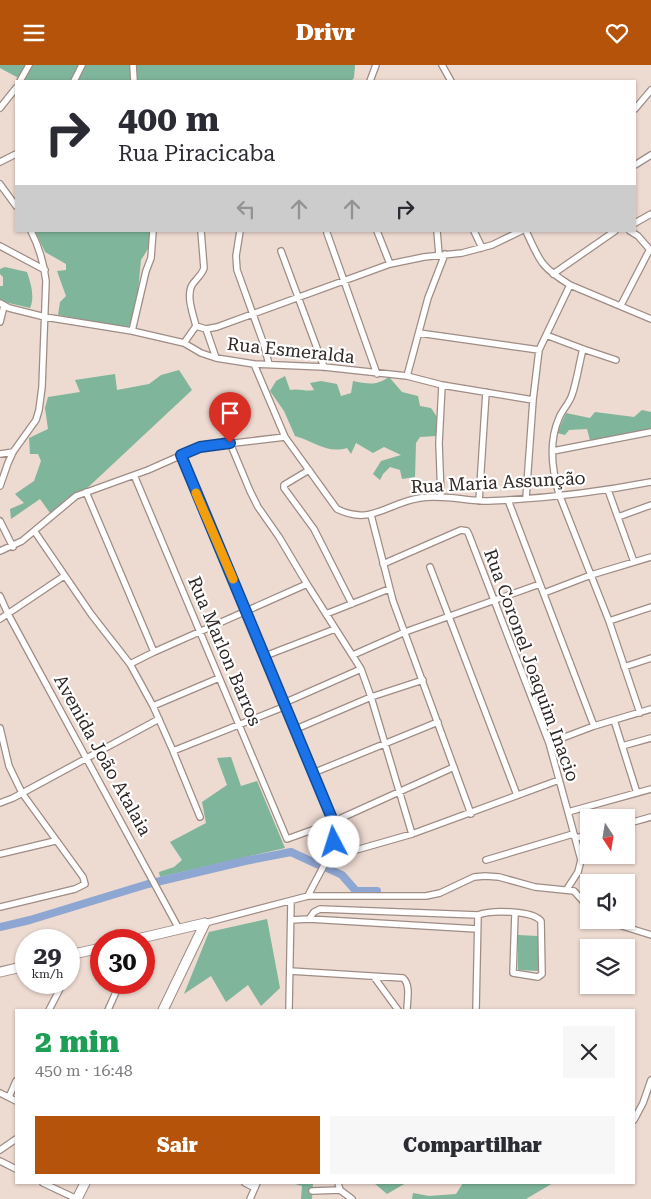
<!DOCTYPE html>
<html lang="pt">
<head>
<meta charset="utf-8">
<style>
	:root { --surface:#fff; --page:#f7f7f7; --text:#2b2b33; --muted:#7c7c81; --accent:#b45309 }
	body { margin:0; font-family:"Roboto Serif",serif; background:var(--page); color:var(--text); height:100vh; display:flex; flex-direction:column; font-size:19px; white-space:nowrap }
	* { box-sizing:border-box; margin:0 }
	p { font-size:16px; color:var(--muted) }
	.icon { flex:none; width:28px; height:28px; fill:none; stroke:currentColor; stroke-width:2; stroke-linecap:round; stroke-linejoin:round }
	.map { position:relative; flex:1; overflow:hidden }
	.drawer { position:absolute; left:15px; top:944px; width:620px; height:175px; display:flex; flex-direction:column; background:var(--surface); border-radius:0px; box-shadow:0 1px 4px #0004 }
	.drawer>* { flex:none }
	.top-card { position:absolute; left:15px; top:15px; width:621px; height:152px; border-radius:0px; box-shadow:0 1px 4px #0004; background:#fff; color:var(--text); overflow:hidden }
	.needle { width:32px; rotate:168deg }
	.buttons { position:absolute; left:580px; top:744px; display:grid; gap:10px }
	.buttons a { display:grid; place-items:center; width:55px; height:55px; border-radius:0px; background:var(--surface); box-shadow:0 1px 4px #0004; font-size:25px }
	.speed { position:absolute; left:15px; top:864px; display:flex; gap:10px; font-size:25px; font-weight:700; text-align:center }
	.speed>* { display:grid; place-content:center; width:65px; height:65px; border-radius:50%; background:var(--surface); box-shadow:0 1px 4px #0004; line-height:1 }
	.speed small { font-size:12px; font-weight:400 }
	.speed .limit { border:8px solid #d22; background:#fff; color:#111 }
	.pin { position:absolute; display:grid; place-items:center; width:42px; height:42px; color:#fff; margin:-51px -21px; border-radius:50% 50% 50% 0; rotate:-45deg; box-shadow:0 0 5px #0007 }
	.pin .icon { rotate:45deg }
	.me { position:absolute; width:55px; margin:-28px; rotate:355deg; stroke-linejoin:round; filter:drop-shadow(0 0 4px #0008) }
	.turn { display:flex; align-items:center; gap:18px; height:105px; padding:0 20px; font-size:22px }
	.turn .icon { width:65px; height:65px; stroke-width:2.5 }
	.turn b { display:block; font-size:35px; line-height:42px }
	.lanes { display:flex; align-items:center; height:48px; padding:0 20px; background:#0003; justify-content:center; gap:25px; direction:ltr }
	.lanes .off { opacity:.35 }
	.round { display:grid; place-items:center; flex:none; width:52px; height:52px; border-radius:0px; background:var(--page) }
	.overview { display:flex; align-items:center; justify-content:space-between; height:85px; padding:0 20px }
	h1 { font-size:30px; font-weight:800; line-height:38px; color:#1e9e55 }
	.action { display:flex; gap:10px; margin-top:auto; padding:10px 20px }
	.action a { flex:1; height:58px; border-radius:0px; background:var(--accent); color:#fff; font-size:20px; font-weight:800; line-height:58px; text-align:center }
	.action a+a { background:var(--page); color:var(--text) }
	header { display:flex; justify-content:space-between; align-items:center; height:65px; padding:0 20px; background:var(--accent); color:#fff; font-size:22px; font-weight:800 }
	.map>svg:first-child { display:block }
	.forest { fill:#7fb59a }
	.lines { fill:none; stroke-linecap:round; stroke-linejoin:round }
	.canal { stroke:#8ea6d2; stroke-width:8 }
	.minor-casing { stroke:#9e8c85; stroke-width:8 }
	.secondary-casing { stroke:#9e8c85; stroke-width:11 }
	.minor { stroke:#fff; stroke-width:5.5 }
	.secondary { stroke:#fff; stroke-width:9 }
	.route-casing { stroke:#114b97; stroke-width:12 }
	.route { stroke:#1a73e8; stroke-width:9 }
	.slow { stroke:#f59e0b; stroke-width:9 }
	.labels { text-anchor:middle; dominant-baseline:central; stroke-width:4.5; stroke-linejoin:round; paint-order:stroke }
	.street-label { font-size:18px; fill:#2f2724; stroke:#fff }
</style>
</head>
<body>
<header><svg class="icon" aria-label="menu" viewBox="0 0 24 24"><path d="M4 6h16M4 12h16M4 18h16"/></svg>Drivr<svg class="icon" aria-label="heart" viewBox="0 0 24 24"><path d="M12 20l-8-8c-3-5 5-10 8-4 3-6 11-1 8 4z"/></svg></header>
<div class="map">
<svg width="651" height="1134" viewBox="0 0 651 1134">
	<rect width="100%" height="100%" fill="#eddad1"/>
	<path class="forest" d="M0,0H355L354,13L351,16H24L0,3Z
		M35,166H149L151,179L141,195L137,237L129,263L58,250L60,237L66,231L57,206L66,205V199L45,187Z
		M5,202L27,207C31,219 35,232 30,243L0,236V221H3V212L0,209V204Z
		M179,305L192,325L82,428L50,448L40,434L11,454L10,444L24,438L15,429L34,416L41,396L38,389H30L29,373L48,364L45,343L48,332L80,327L75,315L115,309L117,325L149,319L161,310Z
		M285,311L290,325C300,323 305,327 314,325L310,318L321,316L337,319L341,331L351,328L353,316C368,319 376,321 389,312L402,327L418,331L420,341L431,343L437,352L436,371L420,372L416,378L415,412L402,414L400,405L390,402L383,409L380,415L373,409L381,396L401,390L384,382L373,388L356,378L351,389L347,383C327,389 313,376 295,371L284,346L270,326L276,316Z
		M642,345L651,347V365L591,379L587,364L569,365L565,370L557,368L566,348L590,353L595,347L634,352Z
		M231,692L241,721L257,716L285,783L160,812L159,807L174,802L182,795L170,777L206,758L202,737L227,720L217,693Z
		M267,854L280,923L261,941L248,920L226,937L211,911L184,929L209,867Z
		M518,870L538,871L539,906L518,905Z
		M292,1118H313L312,1134H301L302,1121Z
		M374,1118H406L387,1129Z
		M463,1118H553L526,1134H412L413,1128L429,1131L456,1129Z"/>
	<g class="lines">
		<path class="canal" d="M327,803L342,810L356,826H377
			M0,862L30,855L148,819L245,796L291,787L319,800"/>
		<defs>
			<path id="minor" d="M133,0L134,16
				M442,0L451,16
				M20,16L29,0
				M74,16L82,0
				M370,16L376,0
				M0,43L16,23
				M635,44L651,25
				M0,97L16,89
				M635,100L651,90
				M0,119L16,141
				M635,158L651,149
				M240,166L236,191L237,205L263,277L269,299
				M377,166L390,199
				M437,166L439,190
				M474,166L482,183
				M526,166C540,197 541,202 570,220L651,254
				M630,166L638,171L651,186
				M327,168L377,309
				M0,181L45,205
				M281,186L324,302
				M553,209L615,166
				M0,238L9,243L45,252L132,266L184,278L201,288L216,293L254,299L324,302L407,311L442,320L533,335
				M621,240L650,184
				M0,257L4,241
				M196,261C193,249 186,231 192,220C196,214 202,210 204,203L201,166
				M206,264L216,293
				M132,266L146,206L151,193L153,166
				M419,268L539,285
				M546,270L583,284L616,295
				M184,278L196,261L206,264L217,262L390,199L424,192L462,188L492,180L521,166
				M583,284C579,299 577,315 572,330C569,339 562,345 559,353C548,378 552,405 559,429L609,556L640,648
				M254,299L285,372L337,444C371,461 387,438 420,433C442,429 466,436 488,436C542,434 599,427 651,417
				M407,311L428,233L445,189
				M230,378L250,426L258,442L279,472L307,519L361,604L371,632L412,769
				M553,386L651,367
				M0,389L13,387
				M181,390L333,756C338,784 319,807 308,831
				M309,405L284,420V423L314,464L352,539
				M134,410L287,774L326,760L454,702
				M0,421L8,398L13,387L36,355L39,345L42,322L46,216C44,199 39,182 31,166
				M608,425L634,497
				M86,427L154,587
				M441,432L439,378L442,320
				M526,433L533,335L539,285L570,220
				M508,435L594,661
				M479,436L486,327
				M371,450L393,536L471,749
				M618,452L651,440
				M0,456L13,482
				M35,467L91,549L130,599L153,641L173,686L200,752
				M0,486L22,476L76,431L148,405L200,382L285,372
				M383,499L461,465L467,466L469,470L549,678L568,747L581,795L578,807L567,824
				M430,502L517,730
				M544,528L591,510L651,492
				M0,531L8,549L179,864
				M326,549L389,524
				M0,554L64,511
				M609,556L651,542
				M353,590L405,567L540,519
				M265,591L335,564
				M130,599L154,587L307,519
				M624,602L651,593
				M284,638L361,604
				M153,641L219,613
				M614,655L637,728
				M0,663L9,701L22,728L83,812L85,819L75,824L0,842
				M296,664L371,632L423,615
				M549,678L594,661L651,644
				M622,681L651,673
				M173,686L286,641
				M313,708L438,657
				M0,738L13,733L159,654
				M568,747L651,724
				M626,759L651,752
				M575,773L589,770
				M0,789L55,776
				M328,793L412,769L559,715
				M486,795L573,769
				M309,854L314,847L320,844L478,850C490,845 532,845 541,856L542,909L538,912L513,908L515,848
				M291,855L309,854L477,864
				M603,855L651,870
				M205,858L308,831H426L440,828L474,812L485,811L499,812L535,822L574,826L589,843
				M69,904L76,889
				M290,906L403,913C411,920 407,935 407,945
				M374,912L398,945
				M49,945L63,918
				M108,945L120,918
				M289,945L291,836
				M476,945L478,850
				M0,1028L16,1036
				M9,1032L16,1016
				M634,1055L643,1038L651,1015
				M0,1085L16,1074
				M0,1096L16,1104
				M43,1118L77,1134
				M245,1118L255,1123
				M338,1118L340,1125L352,1134
				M312,1126L340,1125
				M250,1134L257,1118"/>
			<path id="secondary" d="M133,875L205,858
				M69,890L101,883
				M0,907L26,901
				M163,945L205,858
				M77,1134L85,1118"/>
		</defs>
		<use href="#minor" class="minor-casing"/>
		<use href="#secondary" class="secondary-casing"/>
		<use href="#minor" class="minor"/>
		<use href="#secondary" class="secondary"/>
	</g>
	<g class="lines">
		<defs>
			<path id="route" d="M230,378L200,382L181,390L333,756L335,766L334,777"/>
		</defs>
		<use href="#route" class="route-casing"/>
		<use href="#route" class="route"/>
		<path class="slow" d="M196,428L233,514"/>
	</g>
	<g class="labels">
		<g class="street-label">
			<text transform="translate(291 285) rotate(6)">Rua Esmeralda</text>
			<text transform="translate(498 417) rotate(-3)">Rua Maria Assunção</text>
			<text transform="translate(225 586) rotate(67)">Rua Marlon Barros</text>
			<text transform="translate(532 600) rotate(70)">Rua Coronel Joaquim Inacio</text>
			<text transform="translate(103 690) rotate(61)">Avenida João Atalaia</text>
		</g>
	</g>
</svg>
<div class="buttons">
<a><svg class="needle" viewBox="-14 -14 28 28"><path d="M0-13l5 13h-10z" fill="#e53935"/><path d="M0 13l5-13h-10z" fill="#7c7c81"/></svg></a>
<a><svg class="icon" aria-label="sound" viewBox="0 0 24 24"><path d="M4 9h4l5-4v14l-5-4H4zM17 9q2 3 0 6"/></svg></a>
<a><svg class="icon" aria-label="layers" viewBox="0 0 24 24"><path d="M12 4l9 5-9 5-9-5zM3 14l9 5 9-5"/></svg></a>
</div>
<div class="speed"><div>29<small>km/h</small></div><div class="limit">30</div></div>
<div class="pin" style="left:230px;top:378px;background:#d93025"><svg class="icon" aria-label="arrive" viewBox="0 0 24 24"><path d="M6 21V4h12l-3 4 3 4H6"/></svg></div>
<svg class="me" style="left:334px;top:777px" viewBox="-20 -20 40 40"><circle r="19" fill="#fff"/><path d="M0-13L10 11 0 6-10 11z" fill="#1a73e8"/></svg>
<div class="top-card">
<div class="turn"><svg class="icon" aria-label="right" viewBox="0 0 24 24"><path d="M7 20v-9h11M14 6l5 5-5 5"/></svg><div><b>400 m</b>Rua Piracicaba</div></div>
<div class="lanes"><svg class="icon off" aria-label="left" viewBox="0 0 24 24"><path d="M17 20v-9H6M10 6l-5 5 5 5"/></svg><svg class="icon off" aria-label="ahead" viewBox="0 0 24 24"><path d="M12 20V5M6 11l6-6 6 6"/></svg><svg class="icon off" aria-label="ahead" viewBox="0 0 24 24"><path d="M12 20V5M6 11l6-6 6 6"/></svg><svg class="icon" aria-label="right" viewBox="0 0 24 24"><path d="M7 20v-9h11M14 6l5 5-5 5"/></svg></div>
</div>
<section class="drawer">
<div class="overview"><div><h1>2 min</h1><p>450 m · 16:48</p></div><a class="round"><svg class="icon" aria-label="close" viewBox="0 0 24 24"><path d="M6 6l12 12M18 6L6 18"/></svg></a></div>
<div class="action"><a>Sair</a><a>Compartilhar</a></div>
</section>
</div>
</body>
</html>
